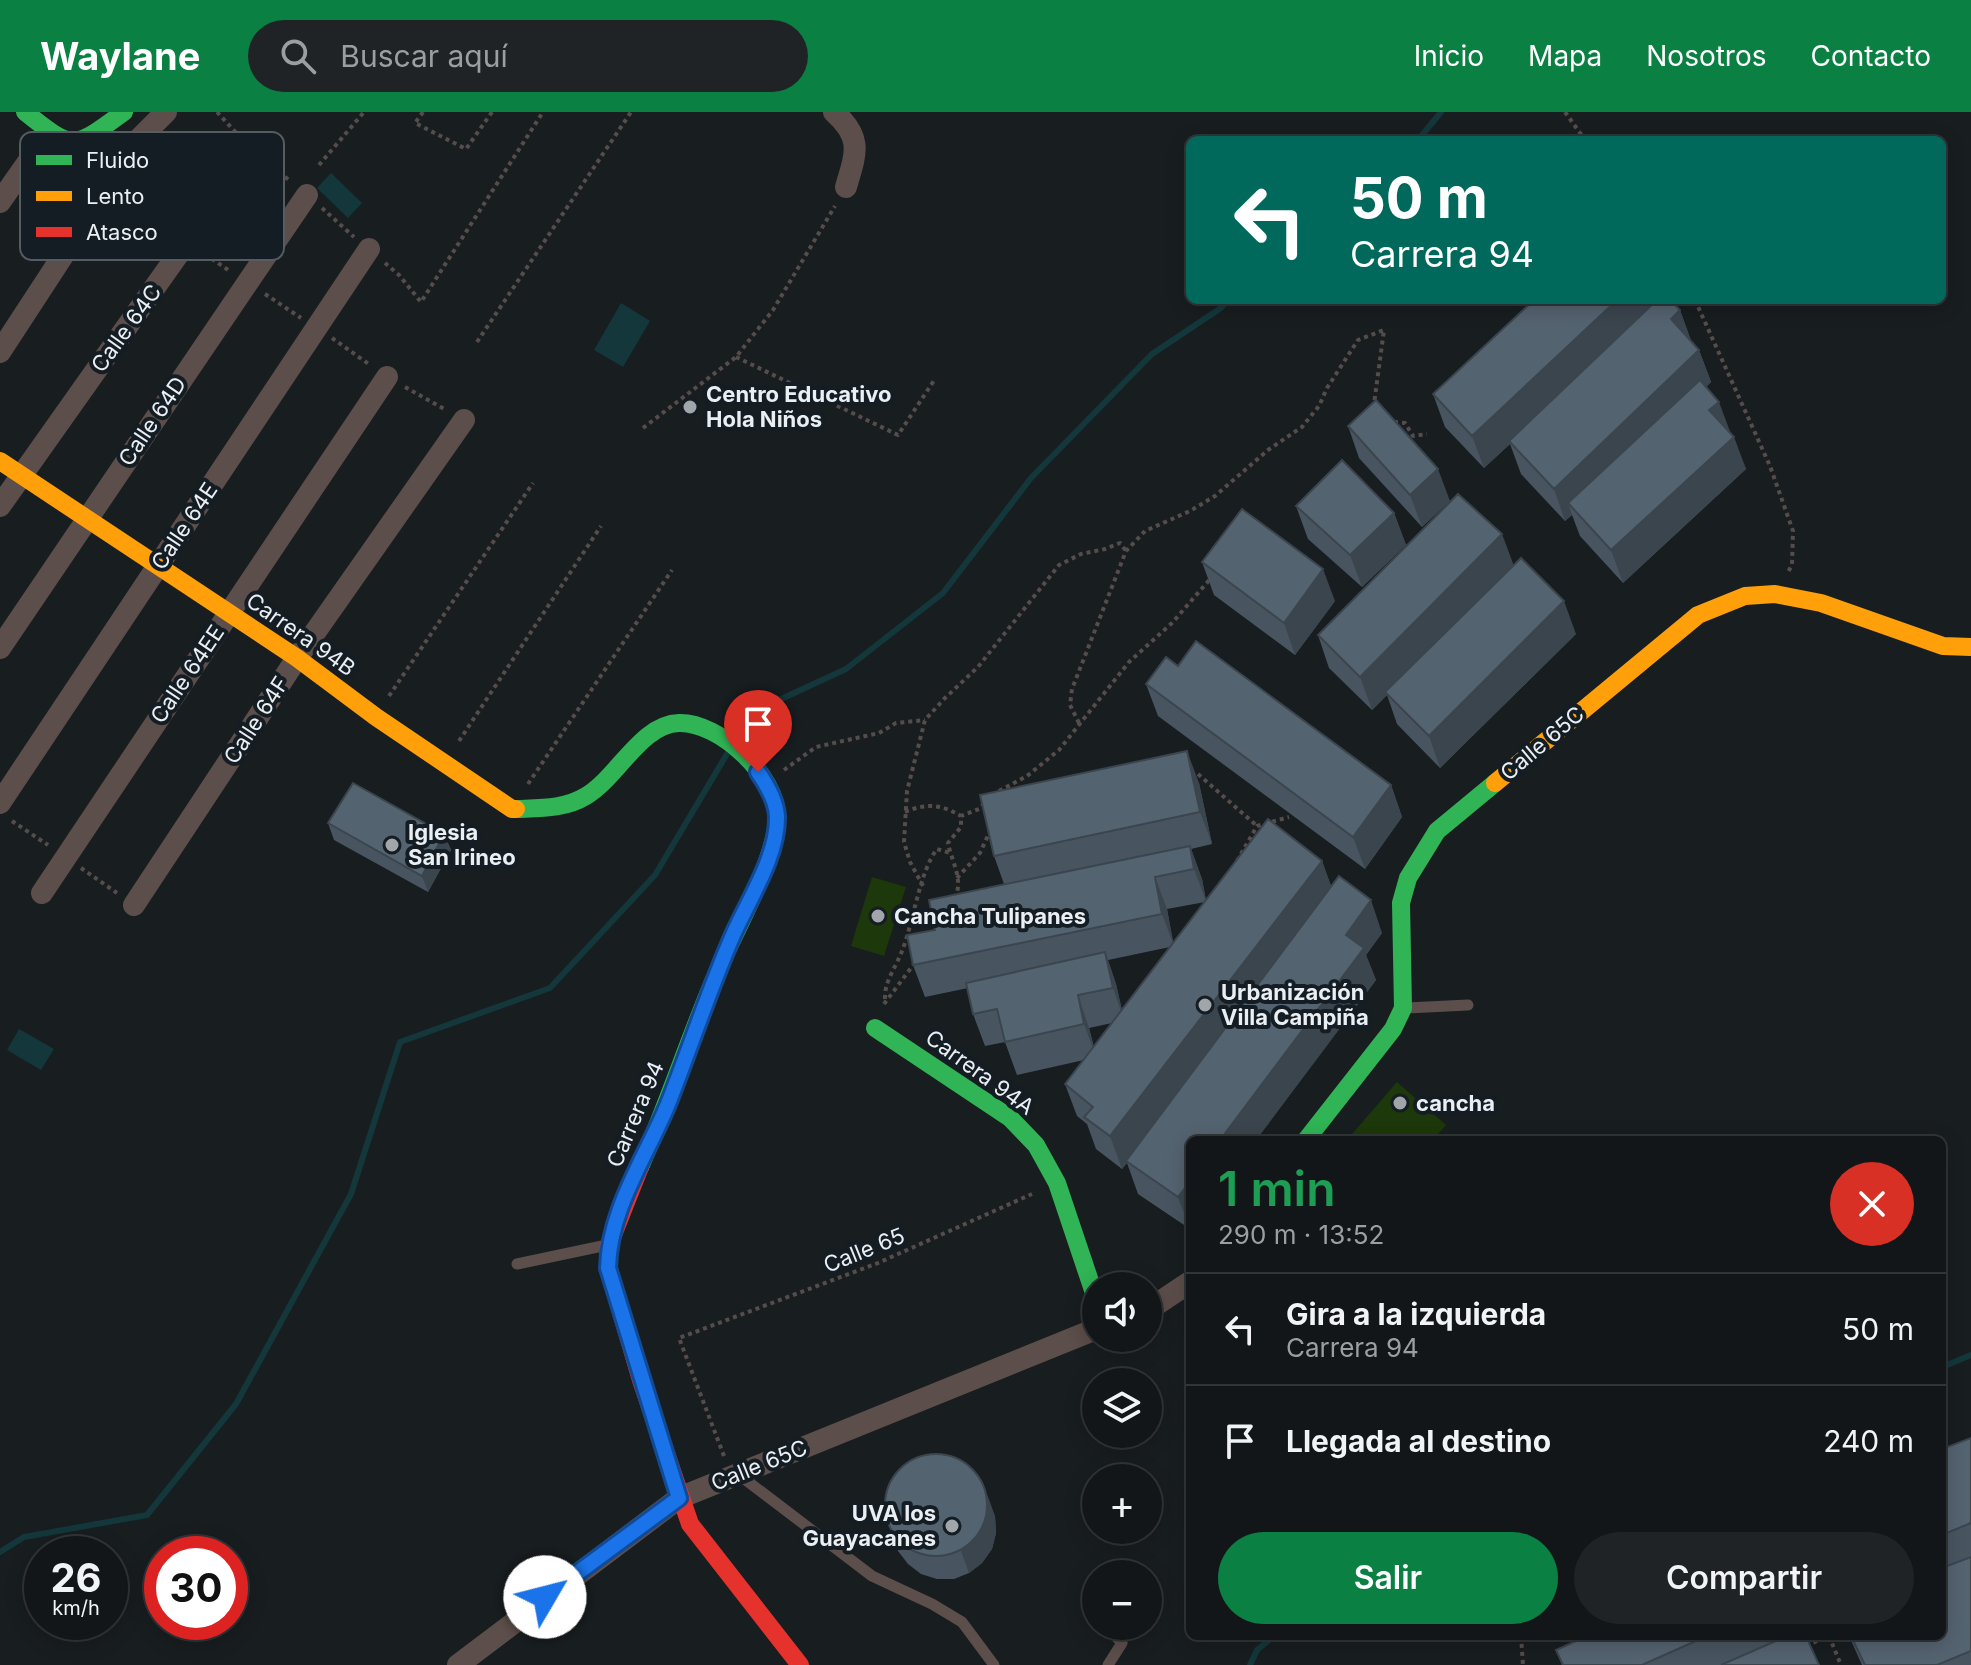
<!DOCTYPE html>
<html lang="es">
<head>
<meta charset="utf-8">
<style>
	:root { --surface:#121618; --page:#1f2325; --text:#f1f3f6; --muted:#9c9fa2; --line:#313537; --accent:#0b8043 }
	body { margin:0; font-family:Inter,sans-serif; background:var(--page); color:var(--text); height:100vh; display:flex; flex-direction:column; font-size:30px; white-space:nowrap }
	* { box-sizing:border-box; margin:0 }
	p { font-size:26px; color:var(--muted) }
	.icon { flex:none; width:44px; height:44px; fill:none; stroke:currentColor; stroke-width:2; stroke-linecap:round; stroke-linejoin:round }
	.map { position:relative; flex:1; overflow:hidden }
	.drawer { position:absolute; left:1186px; top:1024px; width:760px; height:504px; display:flex; flex-direction:column; background:var(--surface); border-radius:12px; box-shadow:0 4px 20px #0003,0 0 0 2px var(--line) }
	.drawer>* { flex:none }
	.guide { position:absolute; left:1186px; top:24px; width:760px; height:168px; border-radius:12px; box-shadow:0 4px 20px #0003,0 0 0 2px var(--line); background:#00695c; color:#fff; overflow:hidden }
	.fabs { position:absolute; left:1082px; top:1160px; display:grid; gap:16px }
	.fabs a { display:grid; place-items:center; width:80px; height:80px; border-radius:50%; background:var(--surface); box-shadow:0 4px 20px #0003,0 0 0 2px var(--line); font-size:40px }
	.speed { position:absolute; left:24px; top:1424px; display:flex; gap:16px; font-size:40px; font-weight:700; text-align:center }
	.speed>* { display:grid; place-content:center; width:104px; height:104px; border-radius:50%; background:var(--surface); box-shadow:0 4px 20px #0003,0 0 0 2px var(--line); line-height:1 }
	.speed small { font-size:20px; font-weight:400 }
	.speed .limit { border:12px solid #d22; background:#fff; color:#111 }
	.pin { position:absolute; display:grid; place-items:center; width:68px; height:68px; color:#fff; margin:-82px -34px; border-radius:50% 50% 50% 0; rotate:-45deg; box-shadow:0 0 8px #0007 }
	.pin .icon { rotate:45deg }
	.me { position:absolute; width:88px; margin:-44px; rotate:53deg; stroke-linejoin:round; filter:drop-shadow(0 0 6px #0008) }
	.turn { display:flex; align-items:center; gap:28px; height:168px; padding:0 32px; font-size:36px }
	.turn .icon { width:104px; height:104px; stroke-width:2.5 }
	.turn b { display:block; font-size:56px; line-height:68px }
	.round { display:grid; place-items:center; flex:none; width:84px; height:84px; border-radius:42px; background:var(--page) }
	.summary { display:flex; align-items:center; justify-content:space-between; height:136px; padding:0 32px }
	h1 { font-size:48px; font-weight:600; line-height:60px; color:#1e9e55 }
	.button { display:flex; gap:16px; margin-top:auto; padding:16px 32px }
	.button a { flex:1; height:92px; border-radius:48px; background:var(--accent); color:#fff; font-size:32px; font-weight:600; line-height:92px; text-align:center }
	.button a+a { background:var(--page); color:var(--text) }
	ul { padding:0; list-style:none }
	li { display:flex; align-items:center; gap:24px; height:112px; padding:0 32px; border-top:2px solid var(--line) }
	li div { flex:1 }
	li b { display:block; font-size:30px }
	li em { font-style:normal }
	header { display:flex; align-items:center; gap:48px; box-sizing:border-box; height:112px; padding:0 40px; background:var(--accent); color:#fff }
	header strong { font-size:38px }
	nav { display:flex; gap:44px; margin-inline-start:auto; font-size:28px }
	.search { width:560px; height:72px; background:var(--page); display:flex; align-items:center; gap:20px; box-sizing:border-box; padding:0 28px; border-radius:44px; color:var(--muted); font-size:30px }
	.map>svg:first-child { display:block }
	.green { fill:#1d380a }
	.water { fill:#13373b }
	.lines { fill:none; stroke-linecap:round; stroke-linejoin:round }
	.stream { stroke:#13373b; stroke-width:6 }
	.path { stroke:#554d4b; stroke-width:4; stroke-dasharray:4 4; stroke-linecap:butt }
	.lane { stroke:#5c4e4a; stroke-width:11 }
	.street { stroke:#5c4e4a; stroke-width:22 }
	.fast { stroke:#30b455; stroke-width:18 }
	.slow { stroke:#ff9f0a; stroke-width:18 }
	.jam { stroke:#e5322d; stroke-width:18 }
	.wall { fill:#485560; fill-rule:evenodd }
	.shaded-wall { fill:#3b454e }
	.building { fill:#546370; stroke:#3b454e; stroke-width:2 }
	.route-casing { stroke:#114b97; stroke-width:20 }
	.route { stroke:#1a73e8; stroke-width:14 }
	.poi-dot { fill:#a0a6aa; stroke:#151d24; stroke-width:3 }
	.labels { text-anchor:middle; dominant-baseline:central; stroke-width:8; stroke-linejoin:round; paint-order:stroke }
	.street-label { font-size:22px; fill:#eaeff4; stroke:#151d24 }
	.poi-label { font-size:22px; font-weight:bold; fill:#eaeff4; stroke:#151d24; text-anchor:start }
	.key { fill:#151d24; stroke:#555c62; stroke-width:2 }
	.key-label { font-size:22px; fill:#eaeff4 }
</style>
</head>
<body>
<header>
<strong>Waylane</strong>
<div class="search"><svg class="icon" aria-label="search" viewBox="0 0 24 24"><circle cx="10" cy="10" r="6"/><path d="M15 15l6 6"/></svg>Buscar aquí</div>
<nav><a>Inicio</a><a>Mapa</a><a>Nosotros</a><a>Contacto</a></nav>
</header>
<div class="map">
<svg width="1971" height="1553" viewBox="0 0 1971 1553">
	<rect width="100%" height="100%" fill="#181d20"/>
	<path class="green" d="M872,765L906,775L884,844L851,834Z
		M1397,970L1446,1013L1433,1028H1347Z"/>
	<path class="water" d="M331,61L362,91L348,106L317,76Z
		M621,191L650,209L623,255L594,238Z
		M19,917L54,937L41,958L7,938Z"/>
	<g class="lines">
		<path class="stream" d="M1418,28L1441,0
			M737,626L751,601L846,557L943,481L1031,366L1152,242L1221,196L1228,188
			M1942,1255L1971,1243
			M0,1440L24,1425L147,1403L236,1292L351,1082L400,930L550,876L655,763L727,642
			M1250,1553L1257,1538L1274,1524"/>
		<path class="path" d="M217,0L240,25
			M423,0L415,11L466,37L492,0
			M1565,0L1585,28
			M267,49L291,70
			M319,53L364,0
			M127,87L172,119
			M322,96L354,125
			M205,142L231,160
			M385,151L399,163L421,190L543,0
			M265,182L301,206
			M1695,188L1770,354L1793,419L1792,453L1788,460
			M332,226L370,253
			M477,230L631,0
			M736,245L898,323L935,267
			M405,275L446,298
			M1394,310L1405,311L1413,324L1427,322
			M643,316L736,245L773,198L835,94
			M389,584L533,371
			M1079,611L1070,593L1072,577L1126,439L1145,419L1190,399L1215,384L1268,338L1302,315L1319,294L1327,276L1358,228L1384,218L1374,292
			M459,629L601,414
			M784,658L816,635L879,621L896,611L925,608
			M1190,662H1198L1257,714
			M528,672L672,458
			M999,679L1027,664L1059,638L1129,550L1172,511L1211,466
			M905,700C927,691 940,692 961,704
			M12,709L48,733
			M1237,749L1257,714L1289,705
			M81,756L117,781
			M957,766L980,741L990,719
			M923,774L910,750L904,730L907,679L925,608L944,587L978,555L1059,453L1081,442L1105,437L1120,431L1126,439
			M954,786C965,770 951,748 948,731L961,715V704L979,697L986,689
			M885,887C884,870 896,855 902,839C914,809 919,761 937,737L950,741
			M884,892L914,852
			M724,1344L679,1226L878,1151L1032,1082
			M1521,1524L1523,1553
			M1829,1524L1841,1553
			M1806,1534L1828,1524"/>
		<path class="lane" d="M1407,896L1468,893
			M517,1152L607,1133
			M738,1362L872,1464L932,1492L962,1510L994,1553
			M1100,1514L1110,1518L1122,1531L1108,1553"/>
		<path class="street" d="M834,0C863,26 856,41 846,75
			M0,90L42,30
			M0,240L139,27L166,0
			M0,394L252,38
			M0,536L307,83
			M0,691L369,137
			M42,781L387,265
			M134,793L297,546L464,308
			M1148,1198L1190,1170
			M458,1553L679,1386L1096,1217"/>
		<path class="fast" d="M25,0C75,40 73,37 124,0
			M516,697C540,696 565,697 586,684C618,665 641,612 679,611C720,610 777,664 777,705C777,746 733,822 716,863C689,926 668,992 640,1055
			M875,916L1010,1006L1036,1033L1057,1071L1096,1187
			M1306,1028L1393,917L1403,896L1401,791L1408,766L1437,719L1495,671"/>
		<path class="slow" d="M0,349L297,546L376,605L512,697H516
			M1495,671L1698,503L1745,484L1775,482L1821,491L1943,534L1971,535"/>
		<path class="jam" d="M640,1055L609,1133L608,1156L641,1268L690,1412L800,1553"/>
	</g>
	<path class="wall" d="M224,62L204,95L166,75L162,63Z
		M1680,198L1691,229L1699,238L1711,270L1706,275L1730,321L1746,357L1623,471L1580,424L1572,403L1565,409L1521,362L1510,332L1484,356L1445,315L1433,282Z
		M1348,314L1450,389L1422,415L1359,346Z
		M1296,394L1394,401L1406,433L1362,475L1308,427Z
		M1202,450L1335,489L1295,543L1214,483Z
		M1514,453L1576,522L1440,656L1397,612L1387,583L1372,598L1329,556L1318,523Z
		M1178,554L1391,673L1402,705L1365,757L1158,604L1146,572Z
		M1199,671L1212,732L1191,737L1202,767L1206,788L1322,749L1331,774L1382,821L1366,843L1376,868L1256,1028H1190V1117L1138,1082L1127,1051L1122,1057L1096,1037L1087,1012L1077,1004L1065,972L1084,948L1017,963L1005,930L985,934L973,902L968,876L925,885L913,853L935,818L1004,772L994,744ZM1205,790L1173,830L1167,797ZM1170,835L1122,898L1116,872L1108,848ZM1112,911L1094,935L1089,916Z
		M328,711L444,722L451,738L428,780L334,728Z
		M1971,1326V1553H1862L1849,1524H1942V1337Z
		M995,1404L996,1421L992,1437L982,1451L969,1461L954,1467H937L921,1462L908,1452L898,1439L890,1416Z
		M1587,1524H1806L1819,1553H1562L1556,1538Z"/>
	<path class="shaded-wall" d="M220,50L224,62L204,95L200,84Z
		M1617,188H1663L1509,329L1510,332L1484,356L1472,324Z
		M1680,198L1692,231L1671,207Z
		M1699,238L1711,270L1575,399L1568,391L1572,403L1565,409L1554,377Z
		M1719,290L1731,322L1709,298Z
		M1734,325L1746,357L1623,471L1611,438Z
		M1438,357L1450,389L1422,415L1410,383Z
		M1394,401L1406,433L1362,475L1350,443Z
		M1502,422L1514,454L1385,580L1387,583L1372,598L1360,565Z
		M1323,457L1335,489L1295,543L1284,511Z
		M1564,489L1576,522L1440,656L1429,624Z
		M1187,639L1199,671L1212,732L1200,700Z
		M1391,673L1402,705L1365,757L1353,725Z
		M444,722L451,738L428,780L422,764Z
		M1190,734L1202,767L1206,789L1194,757Z
		M1322,749L1334,782L1122,1057L1110,1024Z
		M1155,765L1167,797L1174,834L1162,802Z
		M1371,788L1382,821L1366,843L1376,868L1256,1028H1220L1346,823Z
		M1105,840L1116,872L1124,908L1113,876Z
		M1078,883L1089,916L1096,945L1084,912Z
		M1190,1069V1117L1178,1085Z
		M987,1382L995,1404L996,1421L992,1437L982,1451L969,1461L961,1439Z"/>
	<path class="building" d="M1534,188H1617L1472,324L1433,282Z
		M1657,188H1670L1680,198L1671,207L1699,238L1554,377L1509,329Z
		M1700,268L1719,290L1709,298L1734,325L1611,438L1568,391Z
		M1376,288L1438,357L1410,383L1348,314Z
		M1342,348L1394,401L1350,443L1296,394Z
		M1458,382L1502,422L1360,565L1318,523Z
		M1242,397L1323,457L1284,511L1202,450Z
		M1521,446L1564,489L1429,624L1385,580Z
		M1196,529L1391,673L1353,725L1146,572L1166,545L1178,554Z
		M1187,639L1200,700L994,744L980,683Z
		M353,671L444,722L422,764L328,711Z
		M1268,707L1322,749L1110,1024L1084,1005L1093,995L1065,972Z
		M1190,734L1194,757L1155,765L1162,802L913,853L907,823L935,818L929,788Z
		M1339,764L1371,788L1346,823L1364,836L1220,1028H1190V1069L1178,1085L1126,1049Z
		M1105,840L1113,876L1078,883L1084,912L1005,930L997,897L973,902L966,871Z
		M1971,1326V1411L1942,1423V1337Z
		M885 1393a51 51 0 1 1 102 0a51 51 0 1 1-102 0Z
		M1971,1445V1539L1937,1553H1865L1851,1524H1942V1456Z
		M1587,1524H1707L1642,1553H1563L1556,1538Z
		M1787,1524H1806L1819,1553H1721Z"/>
	<g class="lines">
		<defs>
			<path id="route" d="M545,1485L679,1386L608,1156C609,1098 646,1045 668,992C690,936 709,878 733,823C749,787 778,744 777,704C776,688 767,673 758,660"/>
		</defs>
		<use href="#route" class="route-casing"/>
		<use href="#route" class="route"/>
	</g>
	<g class="poi-dot">
		<circle cx="690" cy="295" r="8"/>
		<circle cx="392" cy="733" r="8"/>
		<circle cx="878" cy="804" r="8"/>
		<circle cx="1205" cy="893" r="8"/>
		<circle cx="1400" cy="991" r="8"/>
		<circle cx="952" cy="1414" r="8"/>
	</g>
	<g class="labels">
		<g class="street-label">
			<text transform="translate(126 216) rotate(-54)">Calle 64C</text>
			<text transform="translate(152 309) rotate(-56)">Calle 64D</text>
			<text transform="translate(184 414) rotate(-56)">Calle 64E</text>
			<text transform="translate(301 522) rotate(35)">Carrera 94B</text>
			<text transform="translate(187 562) rotate(-56)">Calle 64EE</text>
			<text transform="translate(256 608) rotate(-57)">Calle 64F</text>
			<text transform="translate(1542 631) rotate(-40)">Calle 65C</text>
			<text transform="translate(980 960) rotate(36)">Carrera 94A</text>
			<text transform="translate(635 1002) rotate(-67)">Carrera 94</text>
			<text transform="translate(864 1138) rotate(-22)">Calle 65</text>
			<text transform="translate(759 1353) rotate(-22)">Calle 65C</text>
		</g>
		<g class="poi-label">
			<text x="706" y="282">Centro Educativo<tspan x="706" dy="25">Hola Niños</tspan></text>
			<text x="408" y="720">Iglesia<tspan x="408" dy="25">San Irineo</tspan></text>
			<text x="894" y="804">Cancha Tulipanes</text>
			<text x="1221" y="880">Urbanización<tspan x="1221" dy="25">Villa Campiña</tspan></text>
			<text x="1416" y="991">cancha</text>
			<text x="936" y="1401" text-anchor="end">UVA los<tspan x="936" dy="25">Guayacanes</tspan></text>
		</g>
	</g>
	<rect x="20" y="20" width="264" height="128" rx="12" class="key"/>
	<rect x="36" y="43" width="36" height="10" fill="#30b455"/>
	<rect x="36" y="79" width="36" height="10" fill="#ff9f0a"/>
	<rect x="36" y="115" width="36" height="10" fill="#e5322d"/>
	<g class="key-label">
		<text x="86" y="56">Fluido</text>
		<text x="86" y="92">Lento</text>
		<text x="86" y="128">Atasco</text>
	</g>
</svg>
<div class="fabs">
<a><svg class="icon" aria-label="sound" viewBox="0 0 24 24"><path d="M4 9h4l5-4v14l-5-4H4zM17 9q2 3 0 6"/></svg></a>
<a><svg class="icon" aria-label="layers" viewBox="0 0 24 24"><path d="M12 4l9 5-9 5-9-5zM3 14l9 5 9-5"/></svg></a>
<a>+</a>
<a>−</a>
</div>
<div class="speed"><div>26<small>km/h</small></div><div class="limit">30</div></div>
<div class="pin" style="left:758px;top:660px;background:#d93025"><svg class="icon" aria-label="arrive" viewBox="0 0 24 24"><path d="M6 21V4h12l-3 4 3 4H6"/></svg></div>
<svg class="me" style="left:545px;top:1485px" viewBox="-20 -20 40 40"><circle r="19" fill="#fff"/><path d="M0-13L10 11 0 6-10 11z" fill="#1a73e8"/></svg>
<div class="guide">
<div class="turn"><svg class="icon" aria-label="left" viewBox="0 0 24 24"><path d="M17 20v-9H6M10 6l-5 5 5 5"/></svg><div><b>50 m</b>Carrera 94</div></div>
</div>
<section class="drawer">
<div class="summary"><div><h1>1 min</h1><p>290 m · 13:52</p></div><a class="round" style="background:#d93025;color:#fff"><svg class="icon" aria-label="close" viewBox="0 0 24 24"><path d="M6 6l12 12M18 6L6 18"/></svg></a></div>
<ul>
<li><svg class="icon" aria-label="left" viewBox="0 0 24 24"><path d="M17 20v-9H6M10 6l-5 5 5 5"/></svg><div><b>Gira a la izquierda</b><p>Carrera 94</p></div><em>50 m</em></li>
<li><svg class="icon" aria-label="arrive" viewBox="0 0 24 24"><path d="M6 21V4h12l-3 4 3 4H6"/></svg><div><b>Llegada al destino</b></div><em>240 m</em></li>
</ul>
<div class="button"><a>Salir</a><a>Compartir</a></div>
</section>
</div>
</body>
</html>
